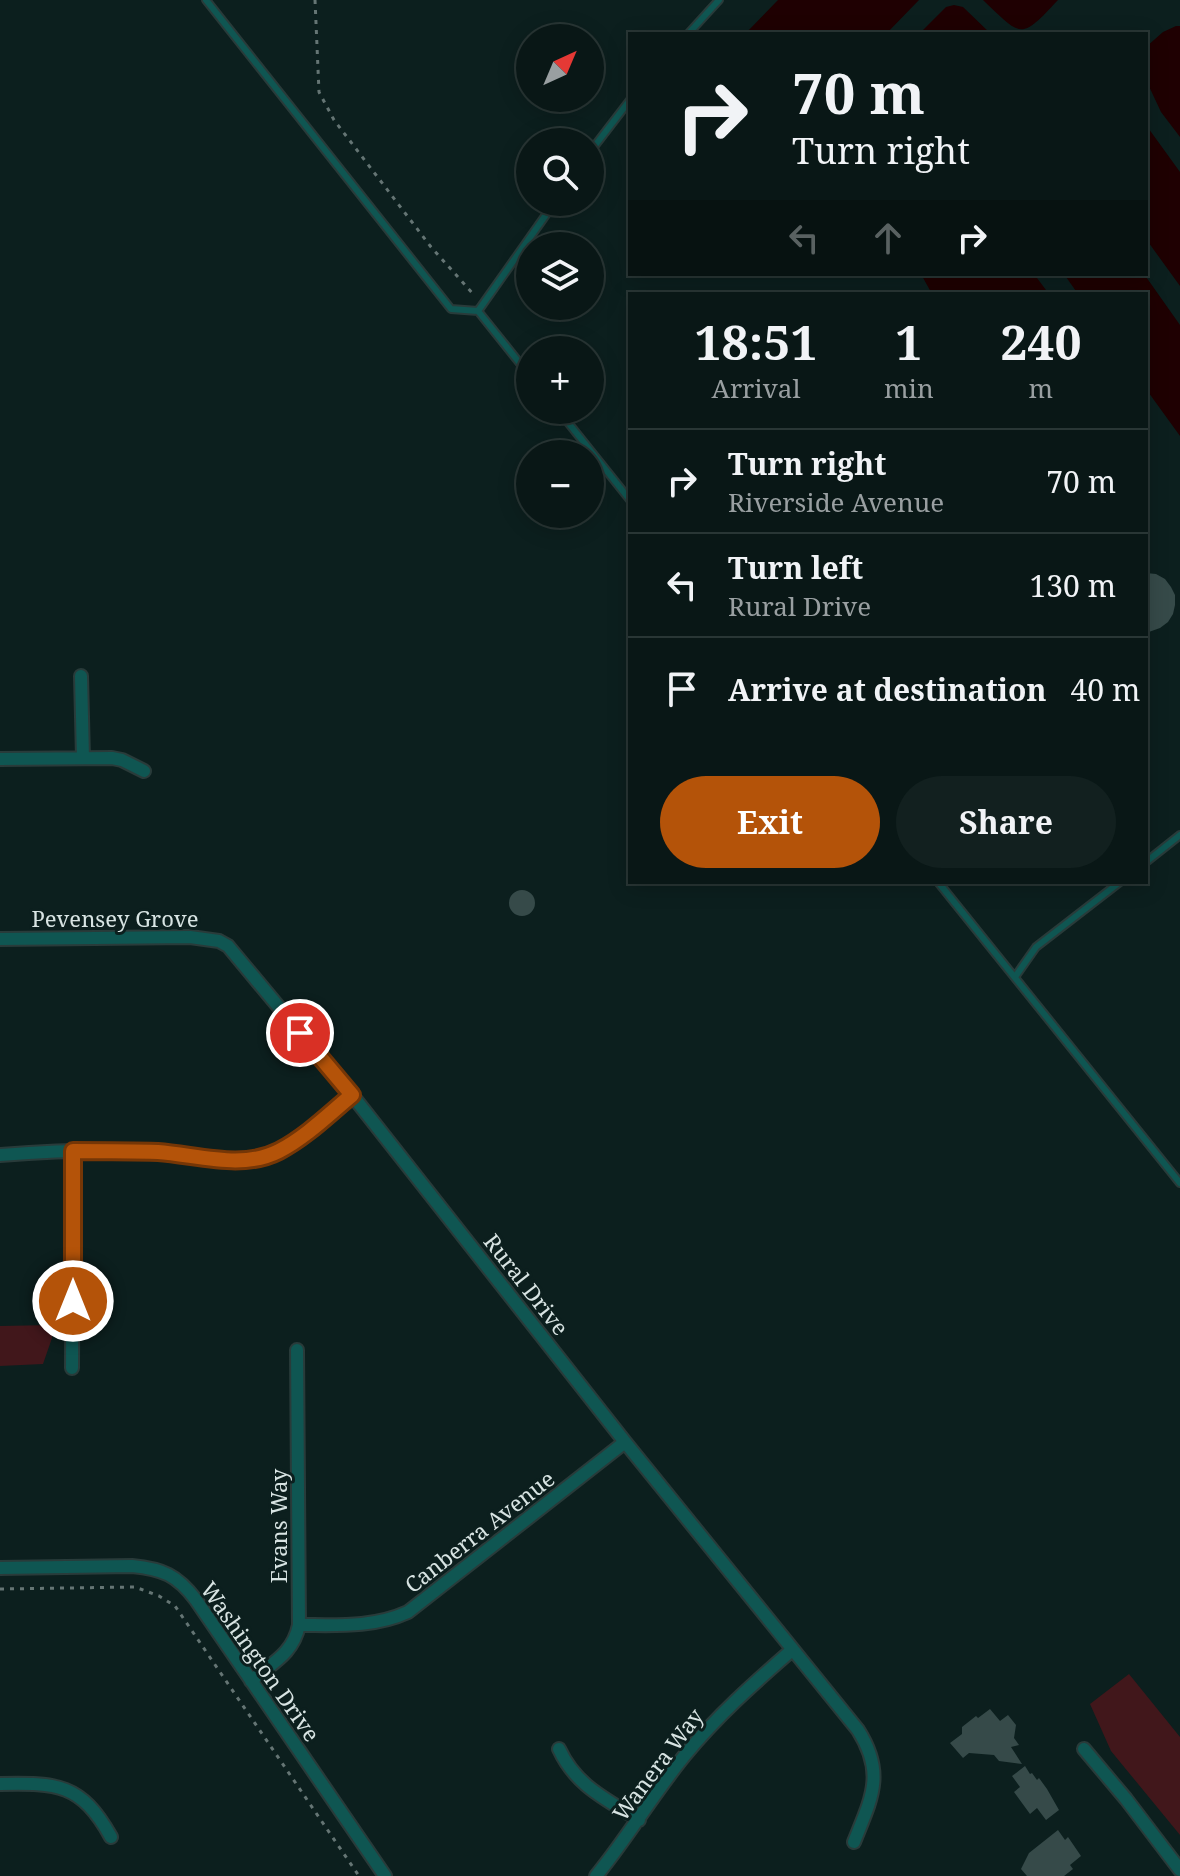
<!DOCTYPE html>
<html lang="en">
<head>
<meta charset="utf-8">
<style>
	:root { --surface:#091716; --page:#12201f; --text:#f1f3f6; --muted:#999fa1; --line:#293635; --accent:#b45309 }
	body { margin:0; font-family:"Noto Serif",serif; background:var(--page); color:var(--text); height:100vh; display:flex; flex-direction:column; font-size:30px; white-space:nowrap }
	* { box-sizing:border-box; margin:0 }
	p { font-size:26px; color:var(--muted) }
	.icon { flex:none; width:44px; height:44px; fill:none; stroke:currentColor; stroke-width:2; stroke-linecap:round; stroke-linejoin:round }
	.map { position:relative; flex:1; overflow:hidden }
	.side { position:absolute; left:628px; top:292px; width:520px; height:592px; display:flex; flex-direction:column; background:var(--surface); border-radius:0px; box-shadow:0 4px 20px #0003,0 0 0 2px var(--line) }
	.side>* { flex:none }
	.banner { position:absolute; left:628px; top:32px; width:520px; height:244px; border-radius:0px; box-shadow:0 4px 20px #0003,0 0 0 2px var(--line); background:#091716; color:var(--text); overflow:hidden }
	.needle { width:52px; rotate:44deg }
	.fabs { position:absolute; left:516px; top:24px; display:grid; gap:16px }
	.fabs a { display:grid; place-items:center; width:88px; height:88px; border-radius:50%; background:var(--surface); box-shadow:0 4px 20px #0003,0 0 0 2px var(--line); font-size:40px }
	.pin { position:absolute; display:grid; place-items:center; width:68px; height:68px; color:#fff; margin:-34px; border:4px solid #fff; border-radius:50%; box-shadow:0 2px 8px #0007 }
	.me { position:absolute; width:88px; margin:-44px; rotate:0deg; stroke-linejoin:round; filter:drop-shadow(0 0 6px #0008) }
	.turn { display:flex; align-items:center; gap:28px; height:168px; padding:0 32px; font-size:36px }
	.turn .icon { width:104px; height:104px; stroke-width:2.5 }
	.turn b { display:block; font-size:56px; line-height:68px }
	.lanes { display:flex; align-items:center; height:76px; padding:0 32px; background:#0003; justify-content:center; gap:40px; direction:ltr }
	.lanes .off { opacity:.35 }
	.eta { display:flex; justify-content:space-evenly; align-items:center; height:136px; text-align:center }
	.eta b { font-size:48px; font-weight:700; line-height:56px }
	.button { display:flex; gap:16px; margin-top:auto; padding:16px 32px }
	.button a { flex:1; height:92px; border-radius:48px; background:var(--accent); color:#fff; font-size:32px; font-weight:700; line-height:92px; text-align:center }
	.button a+a { background:var(--page); color:var(--text) }
	ul { padding:0; list-style:none }
	li { display:flex; align-items:center; gap:24px; height:104px; padding:0 32px; border-top:2px solid var(--line) }
	li div { flex:1 }
	li b { display:block; font-size:30px }
	li em { font-style:normal }
	.map>svg:first-child { display:block }
	.green { fill:#41171b }
	.water { fill:#1f0002 }
	.building { fill:#364a49 }
	.lines { fill:none; stroke-linecap:round; stroke-linejoin:round }
	.service-casing { stroke:#293b3a; stroke-width:10 }
	.minor-casing { stroke:#293b3a; stroke-width:16 }
	.path { stroke:#657574; stroke-width:3; stroke-dasharray:4 6; stroke-linecap:butt }
	.service { stroke:#0f5652; stroke-width:6 }
	.minor { stroke:#0f5652; stroke-width:12 }
	.route-casing { stroke:#753606; stroke-width:20 }
	.route { stroke:#b45309; stroke-width:14 }
	.labels { text-anchor:middle; dominant-baseline:central; stroke-width:6; stroke-linejoin:round; paint-order:stroke }
	.street-label { font-size:22px; fill:#d8e4e3; stroke:#0c1f1e }
</style>
</head>
<body>
<div class="map">
<svg width="1180" height="1876" viewBox="0 0 1180 1876">
	<rect width="100%" height="100%" fill="#0c1f1e"/>
	<path class="green" d="M53,1325L52,1338L43,1364L0,1366V1326Z
		M1129,1674L1180,1737V1835L1111,1751L1090,1704Z"/>
	<path class="water" d="M778,0H919L886,34H745Z
		M983,0H1058C1020,41 1022,37 983,0Z
		M954,5L963,7L991,34H919L946,7Z
		M1176,26H1180V137L1161,112L1146,80V47L1163,32Z
		M1146,125L1180,172V286L1146,239Z
		M921,274H1034L1049,294H932Z
		M1064,274H1144L1180,325V436L1146,389V294H1078Z"/>
	<path class="building" d="M1146,573L1156,574L1165,579L1171,587L1175,595V605L1173,614L1168,622L1160,628L1146,633Z
		M509 903a13 13 0 1 1 26 0a13 13 0 1 1-26 0Z
		M990,1709L1000,1721L1008,1715L1016,1725L1014,1738L1019,1745L1011,1747L1022,1764L999,1761L994,1755L969,1753L963,1758L950,1743L962,1734V1727L976,1716L978,1718Z
		M1025,1766L1030,1774L1032,1773L1037,1780L1039,1778L1047,1789L1059,1810L1046,1820L1037,1808L1030,1814L1014,1792L1020,1787L1012,1776Z
		M1058,1830L1065,1840L1068,1837L1081,1856L1070,1865L1073,1869L1064,1876H1027L1021,1869L1029,1853Z"/>
	<g class="lines">
		<defs>
			<path id="service" d="M206,0L451,309L478,311L530,376
				M688,34L719,0
				M590,152L630,100
				M478,311L555,202
				M558,410L630,500
				M1146,862L1180,835
				M938,882L1180,1183
				M1015,977L1036,947L1120,882"/>
			<path id="minor" d="M81,676L83,758
				M0,759L112,758L122,760L144,771
				M0,939L190,937L219,941L228,946L352,1095L625,1442L858,1730C886,1774 871,1799 854,1842
				M0,1155C53,1151 106,1149 159,1152C194,1155 233,1167 268,1155C299,1144 326,1116 352,1095
				M72,1368L73,1151
				M0,1568L132,1566C163,1569 177,1575 196,1600L385,1876
				M299,1625C336,1625 373,1628 408,1612L625,1442
				M251,1681C272,1663 293,1654 299,1625L297,1350
				M559,1749C576,1786 606,1799 639,1820
				M1084,1749L1126,1799L1180,1870
				M0,1784C57,1783 81,1783 111,1837
				M596,1876C628,1837 653,1794 685,1755C717,1716 754,1683 792,1650"/>
		</defs>
		<use href="#service" class="service-casing"/>
		<use href="#minor" class="minor-casing"/>
		<path class="path" d="M315,0L319,92L334,120L431,247L475,296
			M0,1589L135,1587L159,1596L175,1606L359,1876"/>
		<use href="#service" class="service"/>
		<use href="#minor" class="minor"/>
	</g>
	<g class="lines">
		<defs>
			<path id="route" d="M73,1301V1151C101,1151 130,1151 158,1152C198,1155 242,1170 279,1151C306,1137 329,1114 352,1095L300,1033"/>
		</defs>
		<use href="#route" class="route-casing"/>
		<use href="#route" class="route"/>
	</g>
	<g class="labels">
		<g class="street-label">
			<text x="115" y="918">Pevensey Grove</text>
			<text transform="translate(527 1284) rotate(52)">Rural Drive</text>
			<text transform="translate(278 1526) rotate(-90)">Evans Way</text>
			<text transform="translate(479 1531) rotate(-38)">Canberra Avenue</text>
			<text transform="translate(261 1661) rotate(55)">Washington Drive</text>
			<text transform="translate(657 1764) rotate(-53)">Wanera Way</text>
		</g>
	</g>
</svg>
<div class="fabs">
<a><svg class="needle" viewBox="-14 -14 28 28"><path d="M0-13l5 13h-10z" fill="#e53935"/><path d="M0 13l5-13h-10z" fill="#999fa1"/></svg></a>
<a><svg class="icon" aria-label="search" viewBox="0 0 24 24"><circle cx="10" cy="10" r="6"/><path d="M15 15l6 6"/></svg></a>
<a><svg class="icon" aria-label="layers" viewBox="0 0 24 24"><path d="M12 4l9 5-9 5-9-5zM3 14l9 5 9-5"/></svg></a>
<a>+</a>
<a>−</a>
</div>
<div class="pin" style="left:300px;top:1033px;background:#d93025"><svg class="icon" aria-label="arrive" viewBox="0 0 24 24"><path d="M6 21V4h12l-3 4 3 4H6"/></svg></div>
<svg class="me" style="left:73px;top:1301px" viewBox="-20 -20 40 40"><circle r="17" fill="#b45309" stroke="#fff" stroke-width="3"/><path d="M0-11L8 9 0 5-8 9z" fill="#fff"/></svg>
<div class="banner">
<div class="turn"><svg class="icon" aria-label="right" viewBox="0 0 24 24"><path d="M7 20v-9h11M14 6l5 5-5 5"/></svg><div><b>70 m</b>Turn right</div></div>
<div class="lanes"><svg class="icon off" aria-label="left" viewBox="0 0 24 24"><path d="M17 20v-9H6M10 6l-5 5 5 5"/></svg><svg class="icon off" aria-label="ahead" viewBox="0 0 24 24"><path d="M12 20V5M6 11l6-6 6 6"/></svg><svg class="icon" aria-label="right" viewBox="0 0 24 24"><path d="M7 20v-9h11M14 6l5 5-5 5"/></svg></div>
</div>
<section class="side">
<div class="eta">
<div><b>18:51</b><p>Arrival</p></div>
<div><b>1</b><p>min</p></div>
<div><b>240</b><p>m</p></div>
</div>
<ul>
<li><svg class="icon" aria-label="right" viewBox="0 0 24 24"><path d="M7 20v-9h11M14 6l5 5-5 5"/></svg><div><b>Turn right</b><p>Riverside Avenue</p></div><em>70 m</em></li>
<li><svg class="icon" aria-label="left" viewBox="0 0 24 24"><path d="M17 20v-9H6M10 6l-5 5 5 5"/></svg><div><b>Turn left</b><p>Rural Drive</p></div><em>130 m</em></li>
<li><svg class="icon" aria-label="arrive" viewBox="0 0 24 24"><path d="M6 21V4h12l-3 4 3 4H6"/></svg><div><b>Arrive at destination</b></div><em>40 m</em></li>
</ul>
<div class="button"><a>Exit</a><a>Share</a></div>
</section>
</div>
</body>
</html>
